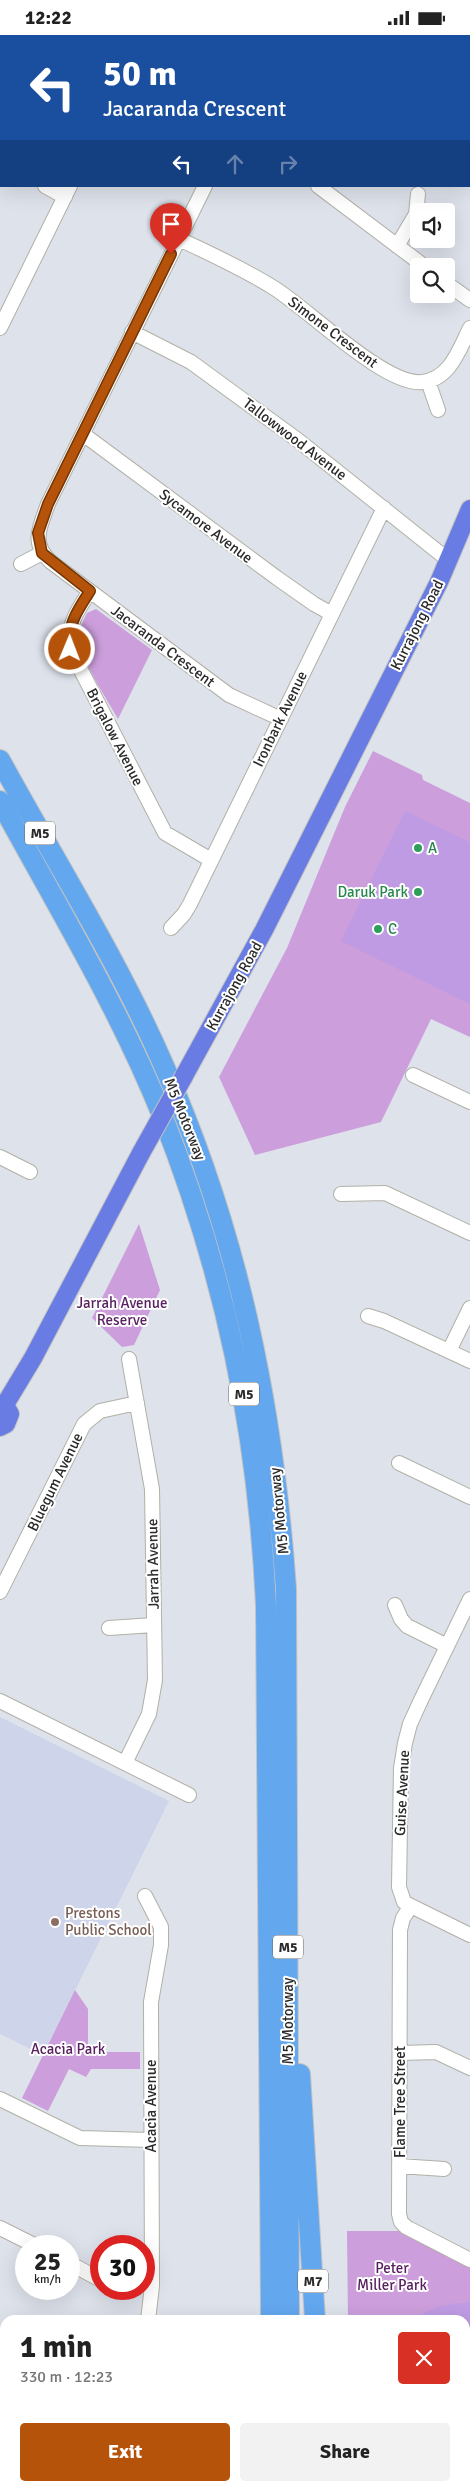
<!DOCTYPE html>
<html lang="en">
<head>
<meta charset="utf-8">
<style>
	:root { --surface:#fff; --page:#f2f2f2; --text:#222; --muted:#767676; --accent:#b45309 }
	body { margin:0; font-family:Signika,sans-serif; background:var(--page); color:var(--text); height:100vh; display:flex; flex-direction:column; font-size:19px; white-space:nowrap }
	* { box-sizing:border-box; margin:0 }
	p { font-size:16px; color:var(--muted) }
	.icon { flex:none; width:28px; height:28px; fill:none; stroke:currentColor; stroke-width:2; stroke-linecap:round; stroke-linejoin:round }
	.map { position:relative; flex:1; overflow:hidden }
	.drawer { position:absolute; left:0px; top:2280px; width:470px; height:176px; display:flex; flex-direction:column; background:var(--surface); border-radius:15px 15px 0 0; box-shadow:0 5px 20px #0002 }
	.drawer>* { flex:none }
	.guide { position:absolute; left:0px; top:0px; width:470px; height:152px; box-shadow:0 5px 20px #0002; background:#1a4fa0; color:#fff; overflow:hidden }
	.controls { position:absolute; left:410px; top:168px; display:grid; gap:10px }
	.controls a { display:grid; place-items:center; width:45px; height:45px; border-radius:5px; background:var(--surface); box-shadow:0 5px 20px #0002; font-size:25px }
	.speed { position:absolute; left:15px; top:2200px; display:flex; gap:10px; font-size:25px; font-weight:700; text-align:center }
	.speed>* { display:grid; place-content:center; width:65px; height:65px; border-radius:50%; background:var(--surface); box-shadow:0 5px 20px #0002; line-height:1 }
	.speed small { font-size:12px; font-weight:400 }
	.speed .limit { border:8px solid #d22; background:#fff; color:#111 }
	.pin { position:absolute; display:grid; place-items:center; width:42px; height:42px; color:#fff; margin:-51px -21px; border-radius:50% 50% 50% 0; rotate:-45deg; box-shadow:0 0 5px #0007 }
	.pin .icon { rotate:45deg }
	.me { position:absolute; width:55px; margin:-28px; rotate:1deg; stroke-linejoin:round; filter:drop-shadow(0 0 4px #0008) }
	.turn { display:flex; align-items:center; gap:18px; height:105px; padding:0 20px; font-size:22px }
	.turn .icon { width:65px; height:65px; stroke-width:2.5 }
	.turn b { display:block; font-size:35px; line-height:42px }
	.lanes { display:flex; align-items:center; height:48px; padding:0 20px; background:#0003; justify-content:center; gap:25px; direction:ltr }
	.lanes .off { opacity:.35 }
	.round { display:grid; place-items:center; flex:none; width:52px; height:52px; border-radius:5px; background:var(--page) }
	.summary { display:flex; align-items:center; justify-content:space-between; height:85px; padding:0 20px }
	h1 { font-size:30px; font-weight:700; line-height:38px }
	.action { display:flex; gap:10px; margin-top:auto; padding:10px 20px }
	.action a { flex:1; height:58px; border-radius:5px; background:var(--accent); color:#fff; font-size:20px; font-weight:700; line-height:58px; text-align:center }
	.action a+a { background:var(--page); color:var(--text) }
	.status { display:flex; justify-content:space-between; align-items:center; height:35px; padding:0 25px; background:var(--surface); direction:ltr }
	.status svg { height:14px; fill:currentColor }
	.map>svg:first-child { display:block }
	.education { fill:#ced5eb }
	.green { fill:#cc9edc }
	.pitch { fill:#bf9be3 }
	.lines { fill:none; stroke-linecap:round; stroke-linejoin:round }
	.minor-casing { stroke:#b1b1a6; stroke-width:16 }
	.major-casing { stroke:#c3c3c3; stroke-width:20 }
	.highway-casing { stroke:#c3c3c3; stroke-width:22 }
	.minor { stroke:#fff; stroke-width:14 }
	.major { stroke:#697ce4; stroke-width:18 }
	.highway { stroke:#63a7ef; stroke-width:20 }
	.major-bridge-casing { stroke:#c3c3c3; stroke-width:20; stroke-linecap:butt }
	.major-bridge { stroke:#697ce4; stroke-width:18 }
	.route-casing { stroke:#753606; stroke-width:12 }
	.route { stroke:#b45309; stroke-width:9 }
	.leisure-dot { fill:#2e9e5b; stroke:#fff; stroke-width:2 }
	.education-dot { fill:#8d6e63; stroke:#fff; stroke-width:2 }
	.labels { text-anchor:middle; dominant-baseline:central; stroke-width:4; stroke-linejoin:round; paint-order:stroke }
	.shield { fill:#fff; stroke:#6a6a6a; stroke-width:1 }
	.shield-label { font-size:14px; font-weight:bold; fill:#2a2a2a }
	.street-label { font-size:15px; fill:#2a2a2a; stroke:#fff }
	.leisure-label { font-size:15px; fill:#27864d; stroke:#fff; text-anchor:start }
	.park-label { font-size:15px; fill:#582060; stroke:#fff }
	.education-label { font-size:15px; fill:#785e54; stroke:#fff; text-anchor:start }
</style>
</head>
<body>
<div class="status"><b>12:22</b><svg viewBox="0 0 49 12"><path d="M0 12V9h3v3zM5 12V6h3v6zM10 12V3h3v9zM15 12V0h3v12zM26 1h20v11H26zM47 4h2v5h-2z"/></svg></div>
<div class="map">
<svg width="470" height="2456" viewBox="0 0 470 2456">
	<rect width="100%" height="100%" fill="#dde2eb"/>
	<path class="education" d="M0,1682L169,1766L43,2020L0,1999Z"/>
	<path class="green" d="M96,574L152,615L118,684C108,666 79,622 79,603C79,594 83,586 87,578Z
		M373,716L422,740L423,745L470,768V1002L431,984L381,1087L255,1120L219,1042L287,913L345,772Z
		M139,1189L160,1255L134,1310L122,1312L92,1283Z
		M75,1955L88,1974V2017H140V2034H91L86,2042L69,2034L48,2076L22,2063Z
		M347,2196H399L470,2231V2456H350V2451H465V2285H348Z"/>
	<path class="pitch" d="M405,776L470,807V969L341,906Z
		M470,2267V2449L465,2447V2285H415C430,2271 450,2269 470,2267Z"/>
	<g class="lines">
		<defs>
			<path id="minor" d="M29,0L31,1
				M380,0L382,1
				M146,1V0
				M278,1L279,0
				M469,67L470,68
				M0,128L1,129
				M45,151L65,162
				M205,151L48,469C40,492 30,508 51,527L229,660L281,684
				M318,151L424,231
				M179,204C211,219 244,234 274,253C308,274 385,351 422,347C450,344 459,315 470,293
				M397,211L416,179L418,159
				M446,248L470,265
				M0,293L70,151
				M132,297L191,327L299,406L442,520L450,523
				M428,346L438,375
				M83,399L277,543L314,569L332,579
				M21,529L42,518
				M90,556C77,576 67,590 70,614L165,798L211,825
				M171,893L184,879L190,869L384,473
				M413,1040L470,1067
				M0,1122L30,1137
				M341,1159L385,1158L470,1198
				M368,1281L384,1286L470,1326
				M449,1316L470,1273
				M399,1428L470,1462
				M0,1557L84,1389L100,1376L137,1368
				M470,1564L421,1665L410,1689L405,1708L401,1733L399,1852L404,1867L411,1871L470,1900
				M395,1570L401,1584L407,1591L447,1611
				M109,1593L154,1590
				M0,1666L189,1760
				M125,1728L149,1679L155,1645L152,1454L129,1324
				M145,1861L161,1892V1910L151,1967L152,2251L148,2285
				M411,1871L403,1883L400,1895L399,2179L401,2187L406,2192L470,2225
				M400,2018L436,2017L470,2033
				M0,2064L80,2103L151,2105
				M399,2131L444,2134
				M0,2193L36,2211
				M69,2228L101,2245
				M0,2334L5,2337
				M75,2456L77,2451"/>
			<path id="major" d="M184,1041L264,895L439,547L470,474
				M0,1370L6,1372L10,1379L6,1389L0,1392
				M4,1371L33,1323L141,1118"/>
			<path id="highway" d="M0,725C55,826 118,925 164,1031C238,1199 273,1370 286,1553L289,2285
				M0,766C56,869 118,971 162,1080C226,1242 258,1398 266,1571L271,2285
				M300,2039L315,2285
				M273,2451V2456
				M290,2451V2456
				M333,2451V2456"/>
		</defs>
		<use href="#minor" class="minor-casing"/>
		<use href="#major" class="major-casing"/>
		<use href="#highway" class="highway-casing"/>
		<use href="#minor" class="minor"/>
		<use href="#major" class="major"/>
		<use href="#highway" class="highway"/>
		<defs>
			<path id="major-bridge" d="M141,1118L184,1041"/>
		</defs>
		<use href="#major-bridge" class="major-bridge-casing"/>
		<use href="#major-bridge" class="major-bridge"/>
	</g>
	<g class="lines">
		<defs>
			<path id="route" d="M70,614C67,590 77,576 90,556L42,518L38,498L48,469L171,219"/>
		</defs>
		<use href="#route" class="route-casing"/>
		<use href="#route" class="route"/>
	</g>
	<g class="leisure-dot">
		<circle cx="418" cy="813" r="5"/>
		<circle cx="418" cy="857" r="5"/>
		<circle cx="378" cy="894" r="5"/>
	</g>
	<circle class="education-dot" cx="55" cy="1887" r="5"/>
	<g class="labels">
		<g class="shield">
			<rect x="25" y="786.5" width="30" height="23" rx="4"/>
			<rect x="229" y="1347.5" width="30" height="23" rx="4"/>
			<rect x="273" y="1900.5" width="30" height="23" rx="4"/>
			<rect x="298" y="2234.5" width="30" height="23" rx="4"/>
		</g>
		<g class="shield-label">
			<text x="40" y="798">M5</text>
			<text x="244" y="1359">M5</text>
			<text x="288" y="1912">M5</text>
			<text x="313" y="2246">M7</text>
		</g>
		<g class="street-label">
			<text transform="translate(333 297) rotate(37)">Simone Crescent</text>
			<text transform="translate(295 404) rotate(37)">Tallowwood Avenue</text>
			<text transform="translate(206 491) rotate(37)">Sycamore Avenue</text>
			<text transform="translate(417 590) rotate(-63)">Kurrajong Road</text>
			<text transform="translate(163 611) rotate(37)">Jacaranda Crescent</text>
			<text transform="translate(280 684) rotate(-64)">Ironbark Avenue</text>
			<text transform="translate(115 702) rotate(63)">Brigalow Avenue</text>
			<text transform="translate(234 951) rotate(-61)">Kurrajong Road</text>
			<text transform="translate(185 1084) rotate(68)">M5 Motorway</text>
			<text transform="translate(55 1447) rotate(-64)">Bluegum Avenue</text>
			<text transform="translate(279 1476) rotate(-96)">M5 Motorway</text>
			<text transform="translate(153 1529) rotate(-91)">Jarrah Avenue</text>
			<text transform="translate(402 1758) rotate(-87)">Guise Avenue</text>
			<text transform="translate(288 1986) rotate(-90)">M5 Motorway</text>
			<text transform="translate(400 2067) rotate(-90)">Flame Tree Street</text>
			<text transform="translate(151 2071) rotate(-90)">Acacia Avenue</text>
		</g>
		<g class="leisure-label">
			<text x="428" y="813">A</text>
			<text x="408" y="857" text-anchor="end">Daruk Park</text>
			<text x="388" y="894">C</text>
		</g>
		<g class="park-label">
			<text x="122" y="1268">Jarrah Avenue<tspan x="122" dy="17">Reserve</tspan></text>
			<text x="68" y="2014">Acacia Park</text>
			<text x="392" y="2233">Peter<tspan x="392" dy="17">Miller Park</tspan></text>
		</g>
		<g class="education-label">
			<text x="65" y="1878">Prestons<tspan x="65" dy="17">Public School</tspan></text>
		</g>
	</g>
</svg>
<div class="controls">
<a><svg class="icon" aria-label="sound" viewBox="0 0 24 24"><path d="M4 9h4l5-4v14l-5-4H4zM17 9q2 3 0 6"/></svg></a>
<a><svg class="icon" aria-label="search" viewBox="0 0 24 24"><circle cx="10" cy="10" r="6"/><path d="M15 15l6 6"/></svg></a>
</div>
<div class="speed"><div>25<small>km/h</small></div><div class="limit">30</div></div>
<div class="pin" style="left:171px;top:219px;background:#d93025"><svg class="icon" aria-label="arrive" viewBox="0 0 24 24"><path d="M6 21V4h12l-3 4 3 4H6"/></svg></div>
<svg class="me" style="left:70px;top:614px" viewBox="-20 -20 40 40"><circle r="17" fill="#b45309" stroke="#fff" stroke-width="3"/><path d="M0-11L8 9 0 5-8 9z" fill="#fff"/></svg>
<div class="guide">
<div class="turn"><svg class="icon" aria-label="left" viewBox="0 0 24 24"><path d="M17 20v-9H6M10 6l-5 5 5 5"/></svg><div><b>50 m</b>Jacaranda Crescent</div></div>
<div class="lanes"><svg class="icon" aria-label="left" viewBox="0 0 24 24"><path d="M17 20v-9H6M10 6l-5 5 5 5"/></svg><svg class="icon off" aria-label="ahead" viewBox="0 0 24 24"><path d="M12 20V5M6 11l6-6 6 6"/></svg><svg class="icon off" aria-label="right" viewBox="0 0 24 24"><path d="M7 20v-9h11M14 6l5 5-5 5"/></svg></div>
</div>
<section class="drawer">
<div class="summary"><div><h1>1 min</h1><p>330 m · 12:23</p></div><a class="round" style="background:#d93025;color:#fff"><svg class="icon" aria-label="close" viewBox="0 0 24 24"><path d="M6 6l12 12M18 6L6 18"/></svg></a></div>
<div class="action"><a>Exit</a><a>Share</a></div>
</section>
</div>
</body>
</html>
